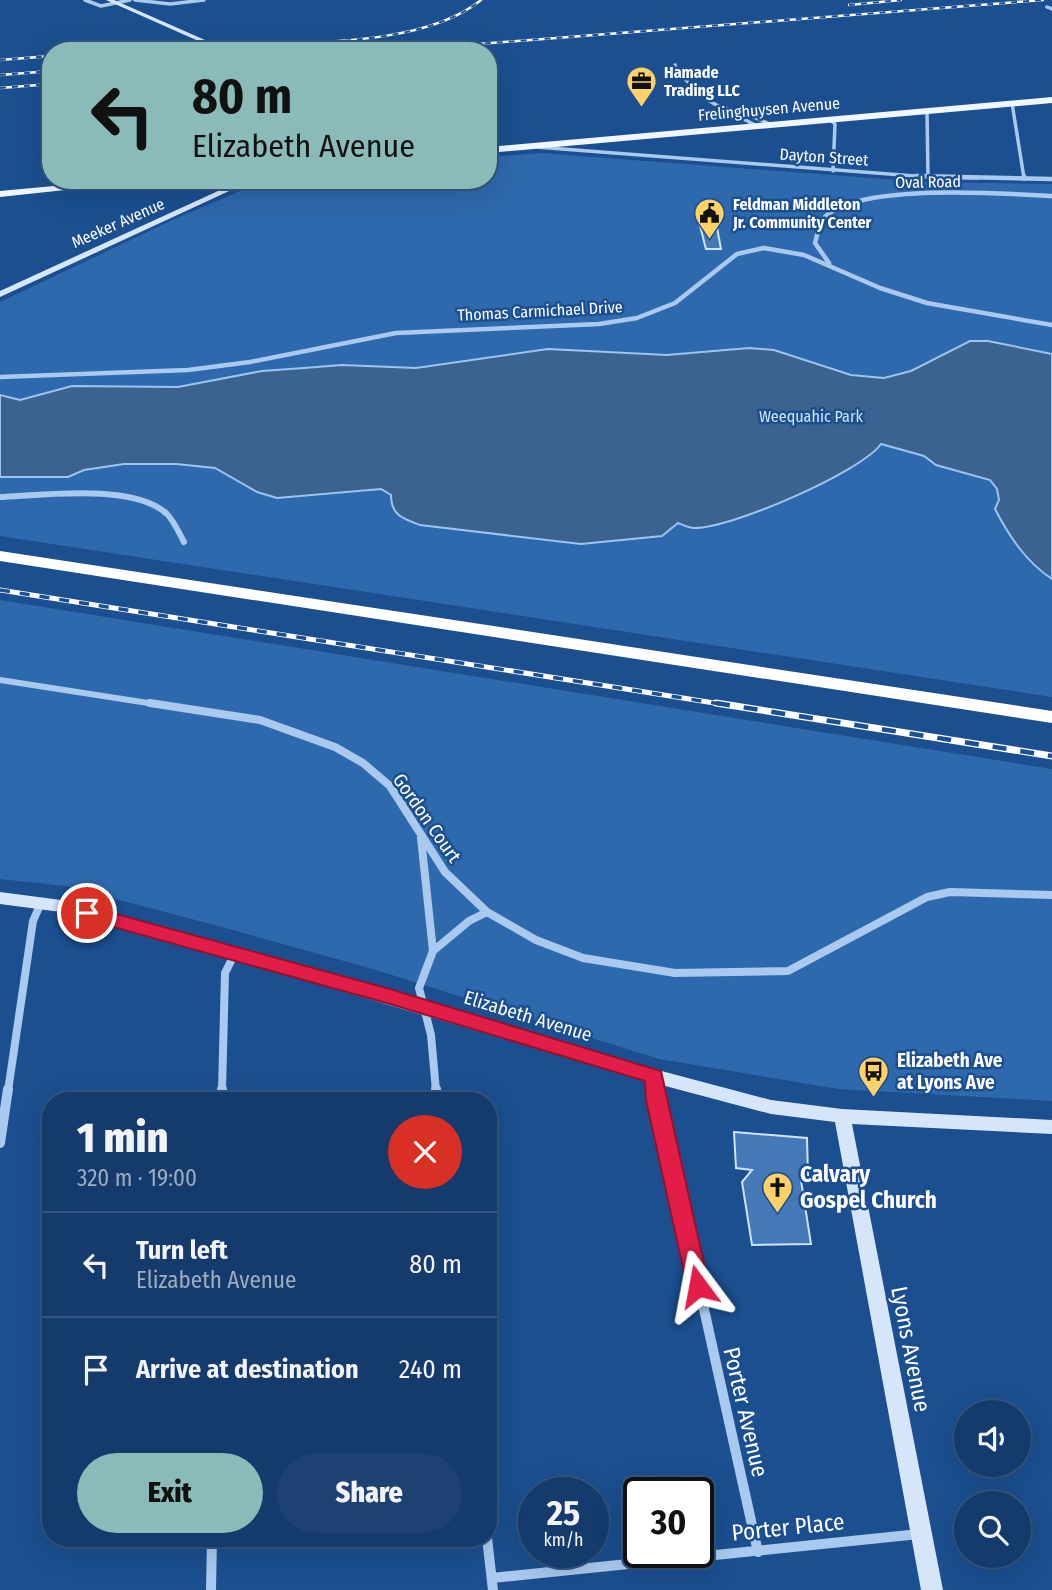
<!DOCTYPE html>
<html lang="en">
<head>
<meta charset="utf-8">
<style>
	:root { --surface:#143b6b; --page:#1d4271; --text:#f1f3f6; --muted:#9dadc1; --line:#33557e; --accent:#8bbbb9 }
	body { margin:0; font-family:"Fira Sans Condensed",sans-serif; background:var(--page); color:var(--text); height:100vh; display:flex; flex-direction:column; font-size:26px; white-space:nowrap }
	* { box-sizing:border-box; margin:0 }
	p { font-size:23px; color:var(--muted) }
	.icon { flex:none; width:38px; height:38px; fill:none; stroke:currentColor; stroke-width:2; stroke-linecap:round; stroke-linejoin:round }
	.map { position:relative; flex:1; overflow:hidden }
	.details { position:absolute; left:42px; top:1092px; width:455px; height:455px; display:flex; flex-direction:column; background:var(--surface); border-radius:28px; box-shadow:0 7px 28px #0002,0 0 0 2px var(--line) }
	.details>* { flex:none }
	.hud { position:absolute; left:42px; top:42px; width:455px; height:147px; border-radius:28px; box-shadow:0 7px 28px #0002,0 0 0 2px var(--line); background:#8bbbb9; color:#111; overflow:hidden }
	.fabs { position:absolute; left:954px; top:1400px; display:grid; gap:14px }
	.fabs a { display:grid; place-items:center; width:77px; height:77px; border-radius:50%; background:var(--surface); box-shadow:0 7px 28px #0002,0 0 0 2px var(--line); font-size:35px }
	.speed { position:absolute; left:518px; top:1477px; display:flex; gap:14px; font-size:35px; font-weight:700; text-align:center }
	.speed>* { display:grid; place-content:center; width:91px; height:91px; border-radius:50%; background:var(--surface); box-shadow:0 7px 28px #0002,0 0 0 2px var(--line); line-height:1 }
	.speed small { font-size:18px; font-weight:400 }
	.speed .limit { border:4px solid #111; border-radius:10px; background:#fff; color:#111 }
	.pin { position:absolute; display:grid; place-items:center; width:60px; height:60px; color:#fff; margin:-30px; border:4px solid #fff; border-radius:50%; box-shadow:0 2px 7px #0007 }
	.me { position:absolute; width:77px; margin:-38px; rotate:347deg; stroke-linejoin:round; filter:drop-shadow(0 0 5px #0008) }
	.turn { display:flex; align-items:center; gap:24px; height:147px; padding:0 35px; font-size:32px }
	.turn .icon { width:91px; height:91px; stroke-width:2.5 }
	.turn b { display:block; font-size:49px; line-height:60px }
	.round { display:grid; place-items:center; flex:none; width:74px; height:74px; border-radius:37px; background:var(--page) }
	.headline { display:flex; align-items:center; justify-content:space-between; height:119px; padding:0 35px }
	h1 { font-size:42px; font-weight:800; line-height:52px }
	.primary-button { display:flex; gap:14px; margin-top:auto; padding:14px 35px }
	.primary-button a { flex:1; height:80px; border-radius:42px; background:var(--accent); color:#111; font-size:28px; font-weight:800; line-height:80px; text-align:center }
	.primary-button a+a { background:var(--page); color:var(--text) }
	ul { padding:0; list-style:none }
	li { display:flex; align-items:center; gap:21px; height:105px; padding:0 35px; border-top:2px solid var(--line) }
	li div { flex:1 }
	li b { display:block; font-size:26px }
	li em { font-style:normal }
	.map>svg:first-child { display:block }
	.green { fill:#2e69ad }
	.water { fill:#3c6290; stroke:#9cc4f0; stroke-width:2 }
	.building { fill:#4478b7; stroke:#cfe3fa; stroke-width:2 }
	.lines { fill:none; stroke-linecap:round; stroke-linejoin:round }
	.minor-far4 { stroke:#a9c9ee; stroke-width:3.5 }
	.minor-far3 { stroke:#a9c9ee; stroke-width:4.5 }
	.minor-far2 { stroke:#a9c9ee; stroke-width:6 }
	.minor-far1 { stroke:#a9c9ee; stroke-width:8 }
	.minor { stroke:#a9c9ee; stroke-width:10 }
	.secondary { fill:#d6e6fa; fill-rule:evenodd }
	.primary { fill:#f0f6ff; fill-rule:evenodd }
	.motorway { fill:#fff; fill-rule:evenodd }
	.rail-far2-casing { stroke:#fff; stroke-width:2.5 }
	.rail-far1-casing { stroke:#fff; stroke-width:5 }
	.rail-casing { stroke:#fff; stroke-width:7 }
	.rail-far2 { stroke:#1b4f8f; stroke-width:2; stroke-dasharray:6; stroke-linecap:butt }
	.rail-far1 { stroke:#1b4f8f; stroke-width:3.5; stroke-dasharray:10; stroke-linecap:butt }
	.rail { stroke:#1b4f8f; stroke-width:4.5; stroke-dasharray:14; stroke-linecap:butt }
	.route { fill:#e11d48; stroke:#92132f; stroke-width:2 }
	.labels { text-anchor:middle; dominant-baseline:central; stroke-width:5; stroke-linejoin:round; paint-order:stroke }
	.far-poi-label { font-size:16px; font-weight:bold; fill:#fff; stroke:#1b4f8f; text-anchor:start }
	.far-street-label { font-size:16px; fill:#fff; stroke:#1b4f8f }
	.far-park-label { font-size:16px; fill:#cfe3fa; stroke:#1b4f8f }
	.street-label { font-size:19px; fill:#fff; stroke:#1b4f8f }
	.poi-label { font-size:19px; font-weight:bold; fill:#fff; stroke:#1b4f8f; text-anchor:start }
	.near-poi-label { font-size:23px; font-weight:bold; fill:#fff; stroke:#1b4f8f; text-anchor:start }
	.near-street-label { font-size:23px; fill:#fff; stroke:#1b4f8f }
</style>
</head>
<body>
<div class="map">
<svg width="1052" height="1590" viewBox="0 0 1052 1590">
	<rect width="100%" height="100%" fill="#1b4f8f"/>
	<path class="green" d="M541,153L924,182L1052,184V697L0,536V302L179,217L266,180H488V157Z
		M0,600L1052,769V1101L838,1089L659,1059L376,970L222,927L66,886L0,879Z"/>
	<path class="water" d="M970,341H988L1052,354V579C1026,562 1009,536 995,509L999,500L997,489L990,480L936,465L924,456L881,444C861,472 730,529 694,528C689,528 683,525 678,523L662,536L581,544L420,525C402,518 391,515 391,495L381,489L277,498L257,492L215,468L176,464H124L84,470L68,477H0V395L20,400L72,386L178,387L262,371L304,368L342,365L416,368L548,349L667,355L749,348L774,350L851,375L884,378L911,371Z"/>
	<path class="building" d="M715,217L721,249H706L698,218Z
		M734,1132L807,1138L808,1175L800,1174L811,1244L752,1245L742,1182L752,1170L736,1168Z"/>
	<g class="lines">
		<path class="minor-far4" d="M85,0L101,6L130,0
			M135,0L170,4L204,0
			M1047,7L1052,9
			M675,65L676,71L709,101L757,126
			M1012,103L1024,178
			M724,108L740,111L772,125
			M927,111L928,177
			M830,120L835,124L833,171
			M536,147L928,177L978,178"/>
		<path class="minor-far3" d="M916,176L1052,179
			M1024,176V179
			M829,263L815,243C817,237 818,228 821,222C846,181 1007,194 1052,196
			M0,377L188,370L250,362L396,333L599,324L637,318L675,303L737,254L764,248L804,255L880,288L927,303L1052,325"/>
		<path class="minor-far2" d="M0,497C43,495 134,483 167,514C174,521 179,533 184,542
			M0,680L161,705"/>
		<path class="minor-far1" d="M150,703L260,720L335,747L363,763L390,786L445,872L487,912L536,940L583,958L675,973L788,971L927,897L950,892L1052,895
			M421,838L433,951
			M654,1076L655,1091
			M8,1091L33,921L41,903
			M222,1091L225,973L235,953
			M436,1091L431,1035L419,988L433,951L469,921L487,912"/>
		<path class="minor" d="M436,1089L437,1101
			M655,1089L758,1552
			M222,1101V1089
			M0,1143L8,1089
			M487,1538L493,1590
			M492,1578L919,1534
			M211,1590L212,1538"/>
		<path class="secondary" d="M106,0H114L230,51H221Z
			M242,180H253L0,297V291Z
			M0,892L61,900L216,942L654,1069L771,1100L842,1109L1052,1120V1134L852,1124L943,1590H921L835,1122L771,1114L654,1083L216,954L61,912L0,904Z"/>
		<path class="primary" d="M1052,97V103L488,153V147Z
			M118,180H158L0,197V191Z"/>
		<path class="motorway" d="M0,551L1052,711V723L0,561Z"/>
		<defs>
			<path id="rail-far2" d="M849,5L901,0
				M237,46C308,42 425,46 481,0
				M124,51L194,47
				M300,51L399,44
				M389,51L1043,0
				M0,60L51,56
				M0,75L51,71
				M0,88L51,84"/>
			<path id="rail-far1" d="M0,590L727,705"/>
			<path id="rail" d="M716,703L1052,756"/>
		</defs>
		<use href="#rail-far2" class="rail-far2-casing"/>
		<use href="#rail-far1" class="rail-far1-casing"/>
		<use href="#rail" class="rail-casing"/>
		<use href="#rail-far2" class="rail-far2"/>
		<use href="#rail-far1" class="rail-far1"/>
		<use href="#rail" class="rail"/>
	</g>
	<path class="route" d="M87,906L390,989L661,1071L709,1286L706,1293L698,1296L690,1293L687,1286L646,1100L645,1081L390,1004L81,918L78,913L81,908Z"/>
	<defs>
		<symbol id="office-pin" viewBox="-11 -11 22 30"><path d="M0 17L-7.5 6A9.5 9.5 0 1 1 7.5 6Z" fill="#ffd166" stroke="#1b4f8f"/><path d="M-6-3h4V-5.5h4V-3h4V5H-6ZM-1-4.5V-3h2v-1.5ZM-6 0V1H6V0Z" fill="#111"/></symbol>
		<symbol id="civic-pin" viewBox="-11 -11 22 30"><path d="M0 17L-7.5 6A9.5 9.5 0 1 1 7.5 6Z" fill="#ffd166" stroke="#1b4f8f"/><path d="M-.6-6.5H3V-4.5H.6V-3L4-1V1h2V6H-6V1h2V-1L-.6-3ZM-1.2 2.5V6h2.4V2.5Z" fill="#111"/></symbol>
		<symbol id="bus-pin" viewBox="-11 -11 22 30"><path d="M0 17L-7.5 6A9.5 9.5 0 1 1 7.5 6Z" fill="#ffd166" stroke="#1b4f8f"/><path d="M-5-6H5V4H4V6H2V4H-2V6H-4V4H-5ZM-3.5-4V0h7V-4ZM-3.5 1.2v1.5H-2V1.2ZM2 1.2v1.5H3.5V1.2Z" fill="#111"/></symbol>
		<symbol id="church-pin" viewBox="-11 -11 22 30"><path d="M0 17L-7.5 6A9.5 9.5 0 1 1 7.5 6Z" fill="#ffd166" stroke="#1b4f8f"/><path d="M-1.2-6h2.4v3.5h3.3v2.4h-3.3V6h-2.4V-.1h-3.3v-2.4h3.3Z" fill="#111"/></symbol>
	</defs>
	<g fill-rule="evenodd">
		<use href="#office-pin" x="624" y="64" width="35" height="47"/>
		<use href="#civic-pin" x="692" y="196" width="35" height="47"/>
		<use href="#bus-pin" x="856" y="1054" width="35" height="47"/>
		<use href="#church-pin" x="760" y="1170" width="35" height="47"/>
	</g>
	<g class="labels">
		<g class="far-poi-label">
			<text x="664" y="72">Hamade<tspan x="664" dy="18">Trading LLC</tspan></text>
			<text x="733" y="204">Feldman Middleton<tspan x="733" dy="18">Jr. Community Center</tspan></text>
		</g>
		<g class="far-street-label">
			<text transform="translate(769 109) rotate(-5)">Frelinghuysen Avenue</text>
			<text transform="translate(824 157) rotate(4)">Dayton Street</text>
			<text transform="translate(928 182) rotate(-1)">Oval Road</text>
			<text transform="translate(118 223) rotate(-24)">Meeker Avenue</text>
			<text transform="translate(540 311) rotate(-3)">Thomas Carmichael Drive</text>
		</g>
		<g class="far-park-label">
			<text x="811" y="416">Weequahic Park</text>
		</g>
		<g class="street-label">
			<text transform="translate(427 818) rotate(55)">Gordon Court</text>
			<text transform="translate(528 1016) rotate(17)">Elizabeth Avenue</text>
		</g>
		<g class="poi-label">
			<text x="897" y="1060">Elizabeth Ave<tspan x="897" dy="22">at Lyons Ave</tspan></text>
		</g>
		<g class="near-poi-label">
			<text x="800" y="1174">Calvary<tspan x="800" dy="26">Gospel Church</tspan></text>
		</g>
		<g class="near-street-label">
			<text transform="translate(911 1349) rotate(79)">Lyons Avenue</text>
			<text transform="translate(746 1412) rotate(77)">Porter Avenue</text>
			<text transform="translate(788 1527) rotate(-6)">Porter Place</text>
		</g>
	</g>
</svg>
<div class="fabs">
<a><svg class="icon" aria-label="sound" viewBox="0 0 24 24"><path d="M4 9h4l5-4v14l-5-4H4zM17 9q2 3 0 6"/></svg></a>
<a><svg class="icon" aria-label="search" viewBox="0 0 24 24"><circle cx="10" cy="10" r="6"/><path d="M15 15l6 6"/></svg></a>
</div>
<div class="speed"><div>25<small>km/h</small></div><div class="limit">30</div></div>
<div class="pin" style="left:87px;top:913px;background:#d93025"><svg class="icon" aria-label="arrive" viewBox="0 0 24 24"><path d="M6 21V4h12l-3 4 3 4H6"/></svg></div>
<svg class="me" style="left:698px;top:1286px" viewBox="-20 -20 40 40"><path d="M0-17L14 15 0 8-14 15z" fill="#e11d48" stroke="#fff" stroke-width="4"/></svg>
<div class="hud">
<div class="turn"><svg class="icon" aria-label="left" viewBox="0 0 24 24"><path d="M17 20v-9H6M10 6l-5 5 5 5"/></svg><div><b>80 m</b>Elizabeth Avenue</div></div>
</div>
<section class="details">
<div class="headline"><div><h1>1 min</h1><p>320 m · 19:00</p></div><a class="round" style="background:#d93025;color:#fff"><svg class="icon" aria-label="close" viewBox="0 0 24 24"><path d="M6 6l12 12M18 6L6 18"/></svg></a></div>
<ul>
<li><svg class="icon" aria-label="left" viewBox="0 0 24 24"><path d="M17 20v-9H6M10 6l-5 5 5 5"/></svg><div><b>Turn left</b><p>Elizabeth Avenue</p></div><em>80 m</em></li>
<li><svg class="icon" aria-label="arrive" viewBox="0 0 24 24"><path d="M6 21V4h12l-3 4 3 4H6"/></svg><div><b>Arrive at destination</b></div><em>240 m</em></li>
</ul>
<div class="primary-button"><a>Exit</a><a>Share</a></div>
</section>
</div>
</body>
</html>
